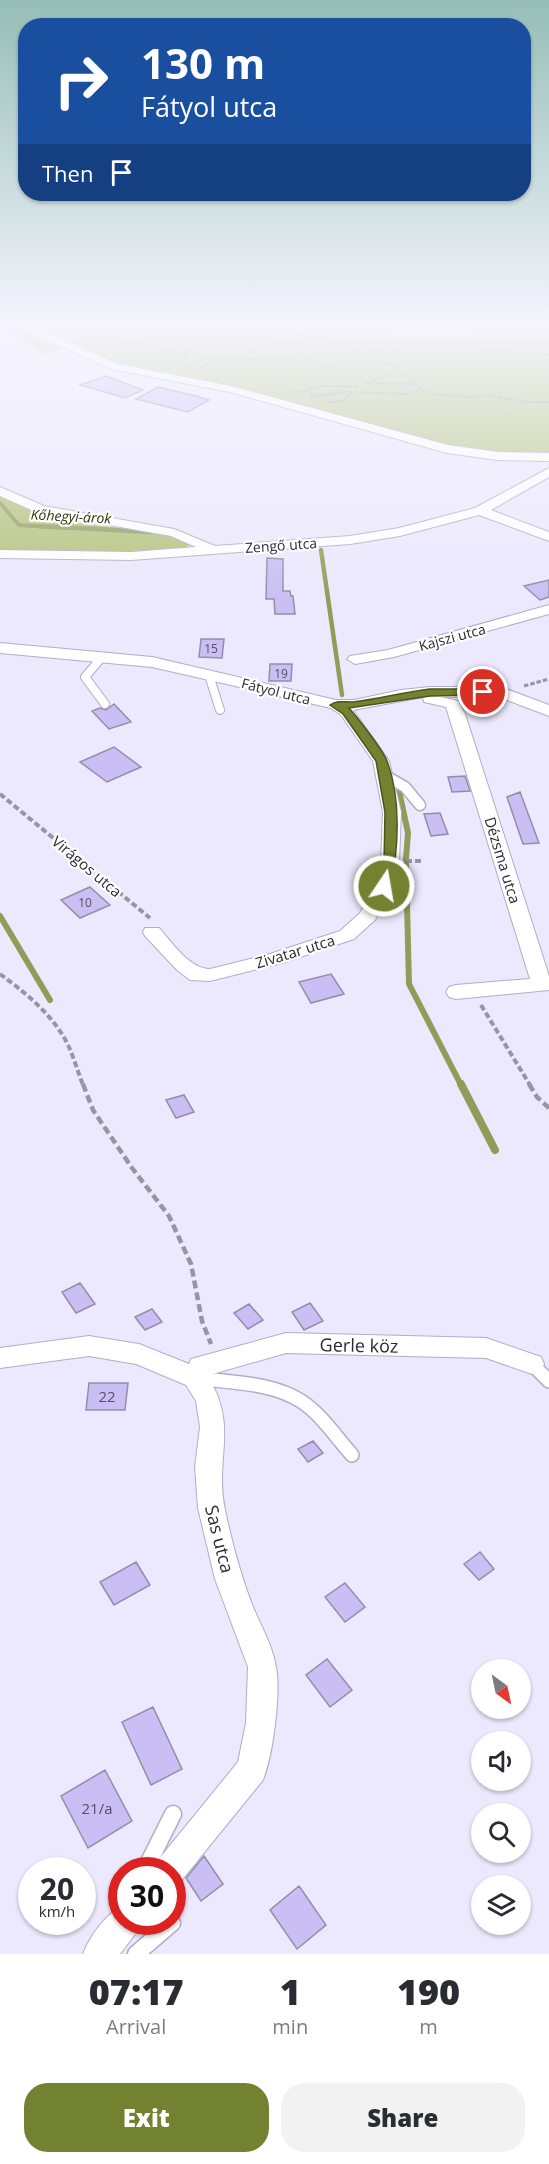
<!DOCTYPE html>
<html lang="en">
<head>
<meta charset="utf-8">
<style>
	:root { --surface:#fff; --page:#f2f2f3; --text:#2b2b33; --muted:#7c7c81; --accent:#738231 }
	body { margin:0; font-family:"Open Sans",sans-serif; background:var(--page); color:var(--text); height:100vh; display:flex; flex-direction:column; font-size:22px; white-space:nowrap }
	* { box-sizing:border-box; margin:0 }
	p { font-size:20px; color:var(--muted) }
	.icon { flex:none; width:33px; height:33px; fill:none; stroke:currentColor; stroke-width:2; stroke-linecap:round; stroke-linejoin:round }
	.map { position:relative; height:1954px; overflow:hidden }
	.details { display:flex; flex-direction:column; background:var(--surface); flex:1 }
	.details>* { flex:none }
	.banner { position:absolute; left:18px; top:18px; width:513px; height:183px; border-radius:24px; box-shadow:0 2px 4px #0004; background:#1a4fa0; color:#fff; overflow:hidden }
	.needle { width:39px; rotate:147deg }
	.controls { position:absolute; left:471px; top:1659px; display:grid; gap:12px }
	.controls a { display:grid; place-items:center; width:60px; height:60px; border-radius:50%; background:var(--surface); box-shadow:0 2px 4px #0004; font-size:30px }
	.speed { position:absolute; left:18px; top:1857px; display:flex; gap:12px; font-size:30px; font-weight:700; text-align:center }
	.speed>* { display:grid; place-content:center; width:78px; height:78px; border-radius:50%; background:var(--surface); box-shadow:0 2px 4px #0004; line-height:1 }
	.speed small { font-size:15px; font-weight:400 }
	.speed .limit { border:9px solid #d22; background:#fff; color:#111 }
	.pin { position:absolute; display:grid; place-items:center; width:51px; height:51px; color:#fff; margin:-26px; border:3px solid #fff; border-radius:50%; box-shadow:0 2px 6px #0007 }
	.me { position:absolute; width:66px; margin:-33px; rotate:12deg; stroke-linejoin:round; filter:drop-shadow(0 0 4px #0008) }
	.turn { display:flex; align-items:center; gap:21px; height:126px; padding:0 24px; font-size:27px }
	.turn .icon { width:78px; height:78px; stroke-width:2.5 }
	.turn b { display:block; font-size:42px; line-height:51px }
	.then { display:flex; align-items:center; height:57px; padding:0 24px; background:#0003; gap:12px; font-size:22px }
	.eta { display:flex; justify-content:space-evenly; align-items:center; height:102px; text-align:center }
	.eta b { font-size:36px; font-weight:800; line-height:42px }
	.cta { display:flex; gap:12px; margin-top:auto; padding:12px 24px }
	.cta a { flex:1; height:69px; border-radius:24px; background:var(--accent); color:#fff; font-size:24px; font-weight:800; line-height:69px; text-align:center }
	.cta a+a { background:var(--page); color:var(--text) }
	.map>svg:first-child { display:block }
	.green { fill:#b2c379 }
	.lines { fill:none; stroke-linecap:round; stroke-linejoin:round }
	.stream-far3 { stroke:#8f9d5a; stroke-width:4 }
	.stream-far2 { stroke:#8f9d5a; stroke-width:4.5 }
	.stream-far1 { stroke:#8f9d5a; stroke-width:6 }
	.stream { stroke:#8f9d5a; stroke-width:8 }
	.building { fill:#cabef4; stroke:#938ea7; stroke-width:1.5 }
	.lane-far3-casing { stroke:#b2adc6; stroke-width:10 }
	.lane-far2-casing { stroke:#b2adc6; stroke-width:13 }
	.lane-far1-casing { stroke:#b2adc6; stroke-width:16 }
	.lane-casing { stroke:#b2adc6; stroke-width:19 }
	.street-casing { stroke:#b2adc6; stroke-width:2 }
	.path-far3 { stroke:#9794a4; stroke-width:2; stroke-dasharray:4 1.5; stroke-linecap:butt }
	.path-far2 { stroke:#9794a4; stroke-width:3; stroke-dasharray:4.5 2; stroke-linecap:butt }
	.path-far1 { stroke:#9794a4; stroke-width:4; stroke-dasharray:6 3; stroke-linecap:butt }
	.path { stroke:#9794a4; stroke-width:4.5; stroke-dasharray:8 4; stroke-linecap:butt }
	.lane-far3 { stroke:#fff; stroke-width:8 }
	.lane-far2 { stroke:#fff; stroke-width:10 }
	.lane-far1 { stroke:#fff; stroke-width:13 }
	.lane { stroke:#fff; stroke-width:16 }
	.street { fill:#fff; fill-rule:evenodd }
	.route { fill:#738231; stroke:#4b5420; stroke-width:1.5 }
	.labels { text-anchor:middle; dominant-baseline:central; stroke-width:4.5; stroke-linejoin:round; paint-order:stroke }
	.number-label { font-size:12px; fill:#544f63 }
	.far-water-label { font-size:14px; font-style:italic; fill:#2e360c; stroke:#fff }
	.far-street-label { font-size:14px; fill:#2c2a33; stroke:#fff }
	.street-label { font-size:15px; fill:#2c2a33; stroke:#fff }
	.near-number-label { font-size:15px; fill:#544f63 }
	.near-street-label { font-size:18px; fill:#2c2a33; stroke:#fff }
</style>
</head>
<body>
<div class="map">
<svg width="549" height="1954" viewBox="0 0 549 1954">
	<rect width="100%" height="100%" fill="#ece8fd"/>
	<path class="green" d="M3,328H386L387,332L460,336L488,328H549V457L466,452L256,395L115,367L65,347L43,354Z
		M0,496L39,514L62,521L172,534L186,540L190,545L186,547L129,552L61,550L60,554L0,551Z"/>
	<g class="lines">
		<path class="stream-far3" d="M0,503L19,525L66,528"/>
		<path class="stream-far2" d="M38,526L151,532
			M321,550L342,695"/>
		<path class="stream-far1" d="M399,791L408,833L406,859
			M406,864L409,984L461,1085
			M0,916L50,1000"/>
		<path class="stream" d="M461,1084L495,1150"/>
	</g>
	<path class="building" d="M106,376L143,390L125,398L80,385Z
		M158,387L196,396L209,400L188,412L136,399Z
		M267,558L283,559V591H290L291,596H293L295,614H275L274,599H266Z
		M549,580V597L540,600L524,586Z
		M201,639H224L222,658L199,657Z
		M270,664H292L291,681H269Z
		M114,704L131,722L109,729L92,711L100,708L106,710Z
		M114,747L141,767L107,782L80,762Z
		M465,776L470,791L452,792L448,777Z
		M520,792L539,843L523,844L507,797Z
		M440,813L448,834L431,836L424,814Z
		M90,887L110,905L80,918L61,900Z
		M331,974L344,994L311,1003L299,982Z
		M184,1095L194,1112L176,1118L166,1100Z
		M80,1283L95,1304L76,1313L62,1292Z
		M310,1303L323,1321L304,1330L292,1312Z
		M249,1304L263,1320L248,1329L234,1313Z
		M152,1309L162,1322L145,1330L135,1317Z
		M89,1383H128L125,1410H86Z
		M313,1441L323,1453L308,1462L298,1449Z
		M480,1552L494,1569L479,1580L464,1564Z
		M136,1562L150,1585L114,1605L100,1582Z
		M345,1583L365,1607L345,1622L325,1597Z
		M327,1659L352,1690L330,1707L306,1675Z
		M153,1707L182,1769L151,1785L122,1722Z
		M105,1770L132,1821L88,1848L61,1796Z
		M204,1856L223,1884L201,1901L186,1878Z
		M299,1886L326,1925L297,1949L270,1910Z"/>
	<g class="lines">
		<defs>
			<path id="lane-far3" d="M102,657L85,677L105,704
				M209,675L220,710"/>
			<path id="lane-far2" d="M384,775L405,787L420,805"/>
			<path id="lane-far1" d="M532,1364L549,1381
				M197,1378C231,1383 271,1382 301,1401C321,1414 336,1437 352,1455"/>
			<path id="lane" d="M145,1870L173,1814
				M136,1954L172,1923"/>
			<path id="street" d="M21,328H36L118,364L231,386L448,445L498,452L549,453V461L498,460L447,453L230,392L111,369Z
				M549,468V477L491,510L549,532V541L479,515L400,536L350,544L131,560L0,558V550L131,552L196,547L171,536L36,512L0,496V487L44,506L174,529L215,546L350,536L399,528L475,508Z
				M549,605V614L394,657L355,664L347,659L350,656L388,650Z
				M0,643L152,657L336,700H354L401,690L430,687H501L549,705V716L499,697H441L458,701L465,714L549,976V990L456,999L449,997L446,992L449,987L456,985L530,979L446,707L424,702L423,697L353,710L389,761L401,812L399,862L393,886L375,920L354,939L282,963L210,981L190,980L177,970L145,936L143,932L145,928H159C172,942 189,969 210,969L270,954L340,931L360,913L375,886L381,862L383,812L373,761L341,715L331,708L152,667L0,653Z
				M286,1333L486,1338L541,1357L544,1364L541,1371L532,1374L486,1358L286,1353L209,1375L208,1377C239,1426 214,1459 225,1510C232,1543 241,1576 253,1607C261,1626 273,1647 276,1667C281,1693 273,1755 263,1780L181,1881L172,1885V1870H154L159,1859L238,1762L246,1723L248,1667L215,1579L198,1508L195,1467L200,1427L196,1401L186,1385L136,1364L89,1356L0,1368V1348L89,1336L139,1344L189,1364L191,1359Z
				M122,1907V1922H141L136,1933L120,1954H83C89,1938 105,1914 122,1907Z"/>
		</defs>
		<use href="#lane-far3" class="lane-far3-casing"/>
		<use href="#lane-far2" class="lane-far2-casing"/>
		<use href="#lane-far1" class="lane-far1-casing"/>
		<use href="#lane" class="lane-casing"/>
		<use href="#street" class="street-casing"/>
		<path class="path-far3" d="M145,328L147,339
			M190,335L196,344L187,351L184,358L188,366L192,368
			M219,336L221,328
			M84,337L138,341L158,349L206,358L306,361L339,369
			M178,338L194,341
			M257,339L283,332L349,342L367,350L459,348L549,355
			M141,340C199,334 255,336 312,346L313,352
			M193,340L244,348L266,358
			M131,341L150,347
			M346,354L362,349
			M227,361L243,366
			M306,361L313,352L343,355L355,361L390,364L404,373L421,390L432,394L470,397L488,395L525,402H549
			M195,369L204,367L206,363L220,361
			M372,381L398,371
			M365,383L415,384
			M348,387L359,386
			M293,392L310,390
			M312,396L310,390L321,386H350
			M310,397L346,392L406,394L421,390
			M329,402L344,401L351,393"/>
		<path class="path-far2" d="M524,686L549,679"/>
		<path class="path-far1" d="M0,794L150,918
			M406,861H424
			M0,974C26,993 54,1016 68,1045C74,1058 78,1072 83,1085
			M481,1005L530,1085"/>
		<path class="path" d="M83,1084L93,1110L132,1168L169,1216L191,1264L202,1321L211,1344
			M529,1084L537,1097L549,1108"/>
		<use href="#lane-far3" class="lane-far3"/>
		<use href="#lane-far2" class="lane-far2"/>
		<use href="#lane-far1" class="lane-far1"/>
		<use href="#lane" class="lane"/>
		<use href="#street" class="street"/>
	</g>
	<linearGradient id="sky" x2="0" y2="1"><stop stop-color="#95beb6"/><stop offset="0.54" stop-color="#f6f5fe"/><stop offset="1" stop-color="#f6f5fe" stop-opacity="0"/></linearGradient>
	<rect width="549" height="602" fill="url(#sky)"/>
	<path class="route" d="M430,689H483L488,692L483,695L430,696L349,708C357,717 383,750 387,761C401,797 399,850 390,886L384,890L377,886L384,862L385,812L376,761L343,714L330,705C337,700 345,702 353,702C379,699 404,692 430,689Z"/>
	<g class="labels">
		<g class="number-label">
			<text x="211" y="648">15</text>
			<text x="281" y="673">19</text>
			<text x="85" y="902">10</text>
		</g>
		<g class="far-water-label">
			<text transform="translate(71 516) rotate(3)">Kőhegyi-árok</text>
		</g>
		<g class="far-street-label">
			<text transform="translate(281 545) rotate(-4)">Zengő utca</text>
			<text transform="translate(452 637) rotate(-15)">Kajszi utca</text>
			<text transform="translate(276 691) rotate(14)">Fátyol utca</text>
		</g>
		<g class="street-label">
			<text transform="translate(503 860) rotate(73)">Dézsma utca</text>
			<text transform="translate(87 866) rotate(40)">Virágos utca</text>
			<text transform="translate(295 951) rotate(-17)">Zivatar utca</text>
		</g>
		<g class="near-number-label">
			<text x="107" y="1396">22</text>
			<text x="97" y="1808">21/a</text>
		</g>
		<g class="near-street-label">
			<text transform="translate(359 1345) rotate(1)">Gerle köz</text>
			<text transform="translate(220 1539) rotate(76)">Sas utca</text>
		</g>
	</g>
</svg>
<div class="controls">
<a><svg class="needle" viewBox="-14 -14 28 28"><path d="M0-13l5 13h-10z" fill="#e53935"/><path d="M0 13l5-13h-10z" fill="#7c7c81"/></svg></a>
<a><svg class="icon" aria-label="sound" viewBox="0 0 24 24"><path d="M4 9h4l5-4v14l-5-4H4zM17 9q2 3 0 6"/></svg></a>
<a><svg class="icon" aria-label="search" viewBox="0 0 24 24"><circle cx="10" cy="10" r="6"/><path d="M15 15l6 6"/></svg></a>
<a><svg class="icon" aria-label="layers" viewBox="0 0 24 24"><path d="M12 4l9 5-9 5-9-5zM3 14l9 5 9-5"/></svg></a>
</div>
<div class="speed"><div>20<small>km/h</small></div><div class="limit">30</div></div>
<div class="pin" style="left:483px;top:692px;background:#d93025"><svg class="icon" aria-label="arrive" viewBox="0 0 24 24"><path d="M6 21V4h12l-3 4 3 4H6"/></svg></div>
<svg class="me" style="left:384px;top:886px" viewBox="-20 -20 40 40"><circle r="17" fill="#738231" stroke="#fff" stroke-width="3"/><path d="M0-11L8 9 0 5-8 9z" fill="#fff"/></svg>
<div class="banner">
<div class="turn"><svg class="icon" aria-label="right" viewBox="0 0 24 24"><path d="M7 20v-9h11M14 6l5 5-5 5"/></svg><div><b>130 m</b>Fátyol utca</div></div>
<div class="then">Then<svg class="icon" aria-label="arrive" viewBox="0 0 24 24"><path d="M6 21V4h12l-3 4 3 4H6"/></svg></div>
</div>
</div>
<section class="details">
<div class="eta">
<div><b>07:17</b><p>Arrival</p></div>
<div><b>1</b><p>min</p></div>
<div><b>190</b><p>m</p></div>
</div>
<div class="cta"><a>Exit</a><a>Share</a></div>
</section>
</body>
</html>
